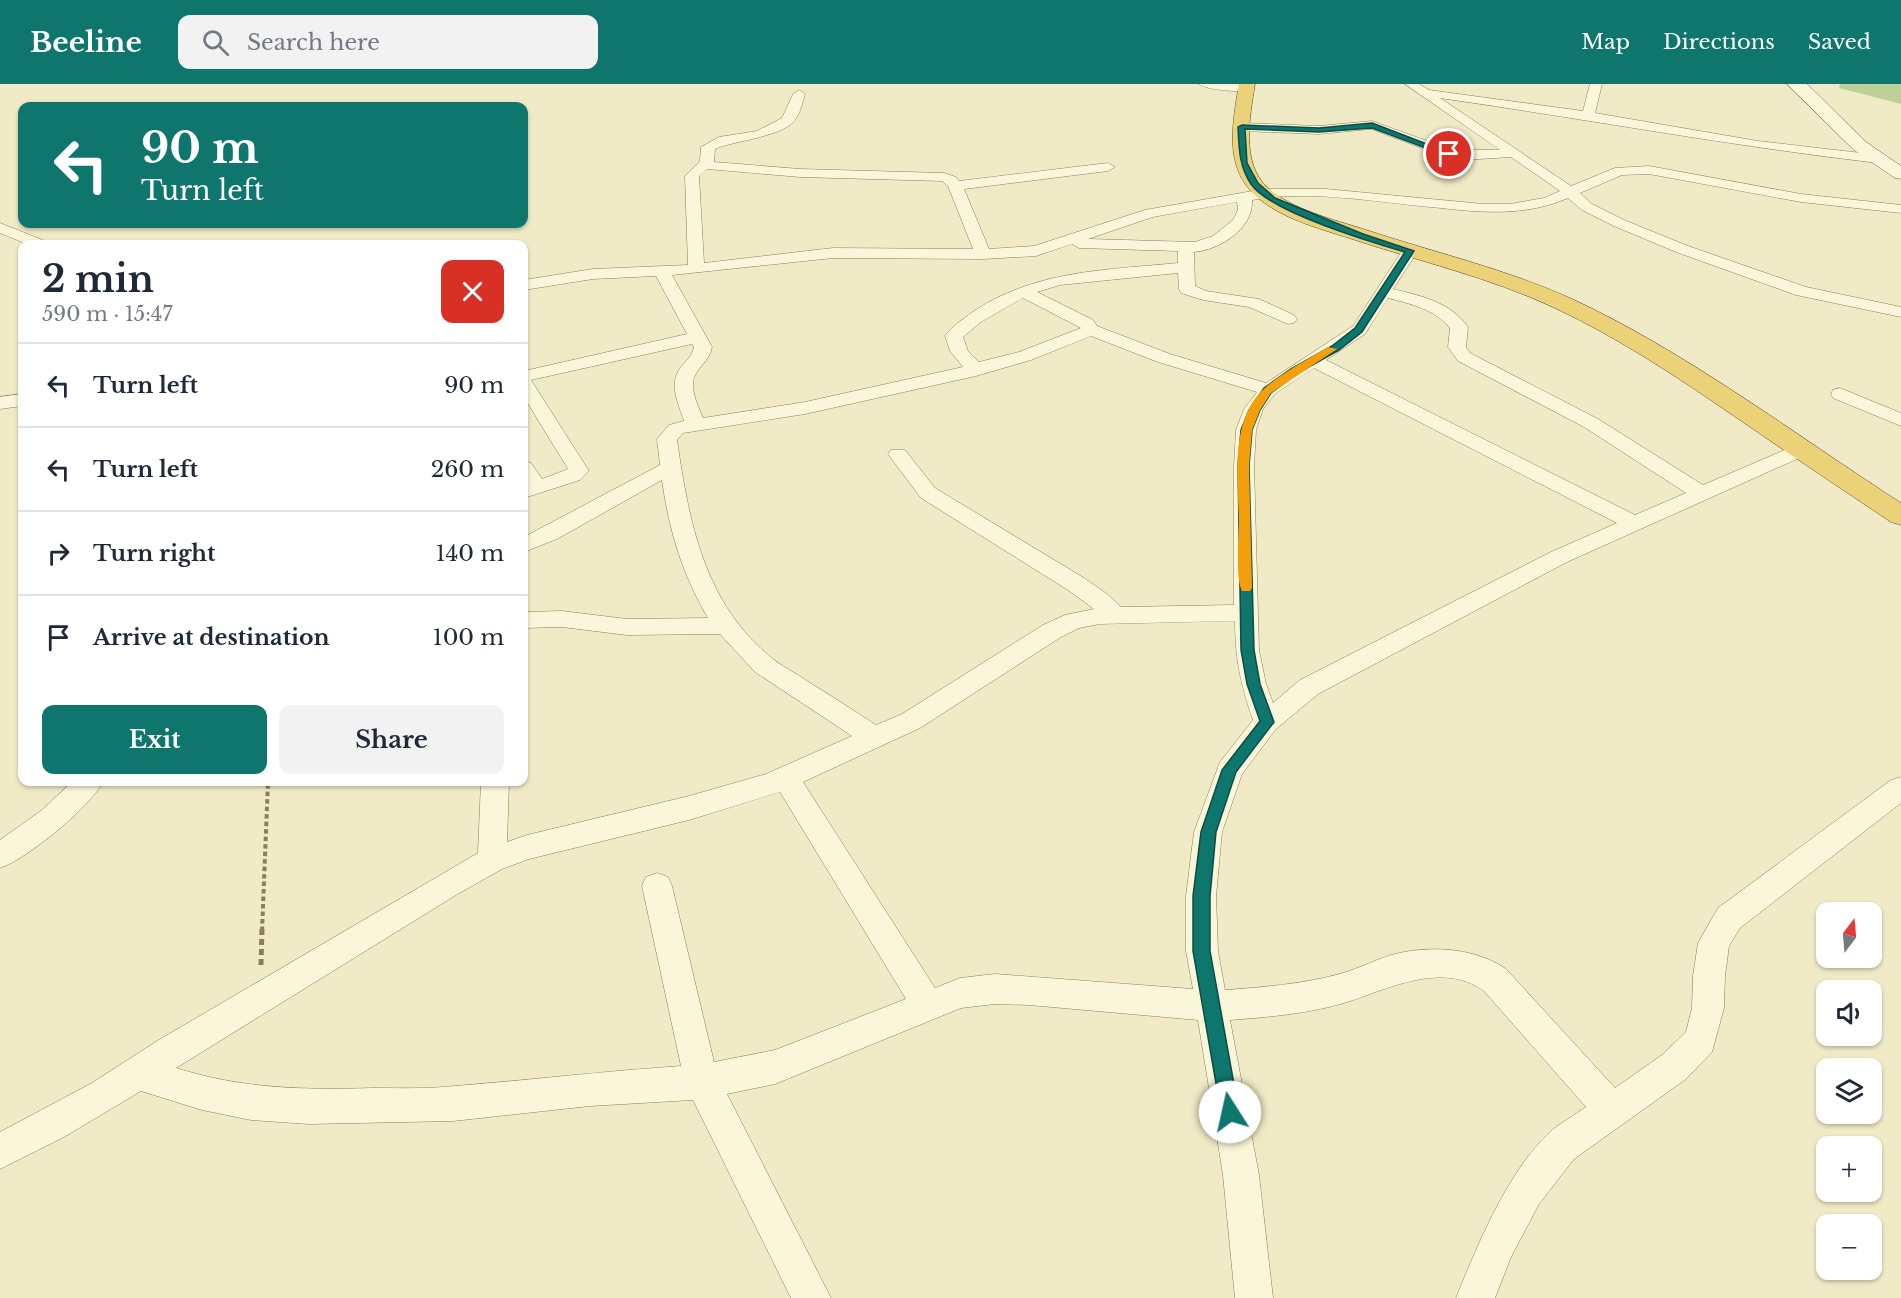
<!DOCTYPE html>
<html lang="en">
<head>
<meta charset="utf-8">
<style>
	:root { --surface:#fff; --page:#f2f2f3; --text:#1f2937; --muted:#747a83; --line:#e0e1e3; --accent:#0f766e }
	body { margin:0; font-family:"Libre Baskerville",serif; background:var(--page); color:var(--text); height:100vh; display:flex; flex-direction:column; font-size:22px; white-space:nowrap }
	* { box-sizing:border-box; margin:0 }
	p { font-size:20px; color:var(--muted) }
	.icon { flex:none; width:33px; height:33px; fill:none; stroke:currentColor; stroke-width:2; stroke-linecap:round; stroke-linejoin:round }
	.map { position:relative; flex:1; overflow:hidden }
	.details { position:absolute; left:18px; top:156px; width:510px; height:546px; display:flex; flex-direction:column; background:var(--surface); border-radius:12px; box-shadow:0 2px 4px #0004 }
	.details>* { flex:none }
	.banner { position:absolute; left:18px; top:18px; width:510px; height:126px; border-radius:12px; box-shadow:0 2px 4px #0004; background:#0f766e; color:#fff; overflow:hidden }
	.needle { width:39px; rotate:16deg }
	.controls { position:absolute; left:1816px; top:818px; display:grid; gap:12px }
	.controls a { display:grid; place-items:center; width:66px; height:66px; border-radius:12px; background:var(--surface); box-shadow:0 2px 4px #0004; font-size:30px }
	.pin { position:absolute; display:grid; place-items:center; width:51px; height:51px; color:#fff; margin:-26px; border:3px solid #fff; border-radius:50%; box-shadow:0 2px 6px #0007 }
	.me { position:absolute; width:66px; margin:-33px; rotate:350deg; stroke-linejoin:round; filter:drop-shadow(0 0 4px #0008) }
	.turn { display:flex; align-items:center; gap:21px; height:126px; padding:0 24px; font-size:27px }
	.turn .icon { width:78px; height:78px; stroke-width:2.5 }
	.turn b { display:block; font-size:42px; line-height:51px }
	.round { display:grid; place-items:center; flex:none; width:63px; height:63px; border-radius:12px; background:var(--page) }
	.head { display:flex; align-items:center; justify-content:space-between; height:102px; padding:0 24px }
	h1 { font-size:36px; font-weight:800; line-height:45px }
	.button { display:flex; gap:12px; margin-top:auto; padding:12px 24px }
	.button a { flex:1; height:69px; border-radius:12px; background:var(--accent); color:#fff; font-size:24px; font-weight:800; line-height:69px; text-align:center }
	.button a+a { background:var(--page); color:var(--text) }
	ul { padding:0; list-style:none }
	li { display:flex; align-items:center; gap:18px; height:84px; padding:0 24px; border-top:2px solid var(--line) }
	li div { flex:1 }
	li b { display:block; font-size:22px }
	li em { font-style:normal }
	header { display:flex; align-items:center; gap:36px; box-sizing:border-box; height:84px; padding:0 30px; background:var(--accent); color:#fff }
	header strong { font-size:28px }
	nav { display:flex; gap:33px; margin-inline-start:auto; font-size:21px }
	.search { width:420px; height:54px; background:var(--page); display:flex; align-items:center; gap:15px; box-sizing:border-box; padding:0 21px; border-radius:12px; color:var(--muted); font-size:22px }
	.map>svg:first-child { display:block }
	.green { fill:#bfcf99 }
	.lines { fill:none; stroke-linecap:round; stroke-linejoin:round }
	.minor-casing { stroke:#8c7e5a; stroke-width:1 }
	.secondary-casing { stroke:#6e5e3d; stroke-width:1 }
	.trunk-casing { stroke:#5a4a2e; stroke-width:1 }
	.path-far1 { stroke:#8c7e5a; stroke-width:4; stroke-dasharray:4.5 3; stroke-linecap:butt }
	.path { stroke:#8c7e5a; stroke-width:5; stroke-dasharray:6 4; stroke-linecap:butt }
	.minor { fill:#faf6d9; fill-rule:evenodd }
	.secondary { fill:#faf6d9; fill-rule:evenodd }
	.trunk { fill:#ebd278; fill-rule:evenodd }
	.route { fill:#0f766e; stroke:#0a4d48; stroke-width:1.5 }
	.slow { fill:#f59e0b }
</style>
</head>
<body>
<header>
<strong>Beeline</strong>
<div class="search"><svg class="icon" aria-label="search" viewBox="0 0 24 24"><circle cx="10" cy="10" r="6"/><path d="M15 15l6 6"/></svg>Search here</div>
<nav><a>Map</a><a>Directions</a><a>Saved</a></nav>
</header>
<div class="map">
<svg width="1901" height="1214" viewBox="0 0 1901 1214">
	<rect width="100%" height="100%" fill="#f0ebc6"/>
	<path class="green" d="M1840,0H1901V20L1839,4Z"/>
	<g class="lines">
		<defs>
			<path id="minor" d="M1199,0H1242L1252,4C1245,10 1206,6 1199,0Z
				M1405,0H1419L1429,6L1583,27L1590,0H1602L1595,29L1758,57L1878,71L1885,75L1878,79C1731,62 1586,35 1440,14L1571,102L1615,84L1649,82L1801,110L1901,121V129L1801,118L1649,90L1622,91L1580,109L1592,120L1624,136L1688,162L1806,203L1901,223V233L1796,211L1676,168L1614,142L1582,126L1568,114C1527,132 1484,129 1441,124C1381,119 1311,105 1252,116C1254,144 1220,166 1194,168L1195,202L1206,207L1259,215L1294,231L1297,235L1294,239L1288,240L1249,223L1203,216L1181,209L1179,205L1178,189L1060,201L1037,208L1093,236L1097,242L1170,270L1266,299L1353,242L1404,164L1410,162L1418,167L1393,205C1422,212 1450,218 1468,243L1466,263L1470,269L1598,335L1703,401L1794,362H1808L1811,366L1808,370L1567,478L1318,610L1276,645L1242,690L1222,748L1216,812L1218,867L1225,906C1264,903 1305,900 1343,889C1360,884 1375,876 1391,871C1428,861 1474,863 1506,885L1615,1004L1662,971L1686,948L1692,924L1693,892L1698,859L1718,824L1891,696L1901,693V719L1740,844L1729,862L1725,892L1724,924L1712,968L1686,995L1574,1075L1539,1120L1511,1173L1495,1214H1456C1477,1162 1507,1089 1548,1050C1559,1039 1574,1032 1586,1023L1484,907C1442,876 1386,906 1344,919C1307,930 1268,933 1230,936L1259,1091L1273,1214H1235L1223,1091L1198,936L1029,921L995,920L961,924L775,1000L727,1010L831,1214H791L693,1016L590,1022L453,1037L309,1040L251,1036L202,1026L141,1007L64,1053L0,1085V1048L92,999L157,957L478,769L481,698H509L507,758L527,751L689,712L766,690L852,652L755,588L720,550L627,551L562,543L524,544V528L562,527L627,535L708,534C682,490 669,446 662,396L557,455L524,468V453L660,381L657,355L669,341L684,337C678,318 668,300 681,283C687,276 692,272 694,263L692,260L531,296L589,387L580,396L524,414V377L531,379L542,395L568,385L524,313V287L687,250L656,192L593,195L524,206V196L593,185L688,181L685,92L700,77L701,63L719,53L757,47L782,34L793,10L799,6L805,10C803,17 801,26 797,33C787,53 735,56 715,65L714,78L800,85L944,89L956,93L959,97L1108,79L1115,83L1108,87L964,105L989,165L1034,162L1145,126L1264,105H1326L1483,120H1510L1544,114L1560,107L1511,73L1463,76L1449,74L1371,45L1319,50L1242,47L1236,43L1242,39L1319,42L1372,37L1452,66H1500ZM707,85L800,93L942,97L948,102L973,165L833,164L704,179L699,92ZM1237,118L1238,126L1233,136L1213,152L1195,158L1088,155L1153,133ZM1072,160L1079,164L1178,167V179C1107,186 1039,186 977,225C966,233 953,241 945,252L950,267L963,283L805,318L703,334C698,321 687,301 697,288C703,279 710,274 712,263L672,191L833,174L983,175L1036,172ZM1023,214L1081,244L1019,268L979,278L968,267L963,253L981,238ZM1388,214C1411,220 1434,225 1450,244L1448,263L1458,277L1584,343L1686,409L1635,431L1326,276L1365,250ZM1091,252L1158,278L1257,308L1244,325L1236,346L1234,382V521L1121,523L1107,510L1084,494L935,404L905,366H891L888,370L921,414L1068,506L1094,525L1065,531L1043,541L902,630L876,641C853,626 830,611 807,597C796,589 783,583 773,575C704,520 689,438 677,356L683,349L805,330L976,292L1031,276ZM1314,284L1617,439L1551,468L1300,596L1273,619L1266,600L1259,566L1254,382L1256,346L1263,325L1275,310ZM1235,537C1235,575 1241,602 1253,636L1220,678L1194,748L1186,812V867L1193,905L995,890L960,894L935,904L803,698L920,644L1061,553L1079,544L1100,540ZM780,708L906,915L775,966L714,978L672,802L668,793L657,789L646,793L642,802L681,982C606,987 531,996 455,1002C428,1005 401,1004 374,1004C304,1006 243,1005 176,984L456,811L502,785L529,775L689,736Z
				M0,139L45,157L47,160H27L0,149Z
				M1840,304L1901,329V342L1833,314L1831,310L1833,306Z
				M22,310V322L0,325V313Z
				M72,698H103C90,723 27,775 0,784V756L42,726Z"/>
			<path id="secondary" d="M1787,0H1807L1866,58L1901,82V95L1895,94L1854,66Z"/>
			<path id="trunk" d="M1239,0H1255C1250,32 1240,79 1268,104C1293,126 1332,135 1363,145C1432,168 1503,184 1570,214C1685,267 1794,350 1901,419V441L1891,438C1840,404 1788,369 1737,334C1679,294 1619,254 1555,224C1489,193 1418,177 1349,154C1318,144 1279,134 1255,111C1223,82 1233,37 1239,0Z"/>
		</defs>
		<use href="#minor" class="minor-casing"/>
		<use href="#secondary" class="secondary-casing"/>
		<use href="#trunk" class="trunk-casing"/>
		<path class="path-far1" d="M262,847L268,698"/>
		<path class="path" d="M261,881L262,845"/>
		<use href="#minor" class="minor"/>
		<use href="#secondary" class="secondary"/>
		<use href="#trunk" class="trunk"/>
	</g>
	<path class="route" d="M1372,39L1453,70L1447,72L1372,44L1319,48L1245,45L1247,79L1258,99L1275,114L1363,150L1414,167L1362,248L1339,266L1298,289L1271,309L1260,326L1252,346L1249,382L1254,566L1260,600L1274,638L1236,688L1216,748L1210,812V867L1239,1028L1237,1034L1230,1037L1224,1034L1221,1028L1193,867V812L1201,748L1222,686L1260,637L1247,600L1241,566L1238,382L1241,346L1249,326L1264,304L1291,285L1332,262L1355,244L1405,168C1371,158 1269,127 1251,100C1239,82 1239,64 1238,43L1242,41L1319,44Z"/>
	<path class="slow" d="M1328,263L1337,265L1271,309L1260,326L1252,346L1249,382L1252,504L1250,507H1242C1235,492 1239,456 1239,438C1238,395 1229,334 1266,303C1285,287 1307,276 1328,263Z"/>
</svg>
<div class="controls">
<a><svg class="needle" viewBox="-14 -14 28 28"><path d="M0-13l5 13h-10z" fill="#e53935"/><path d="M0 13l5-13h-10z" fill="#747a83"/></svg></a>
<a><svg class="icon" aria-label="sound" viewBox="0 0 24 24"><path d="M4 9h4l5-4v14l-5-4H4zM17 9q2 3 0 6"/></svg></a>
<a><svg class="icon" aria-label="layers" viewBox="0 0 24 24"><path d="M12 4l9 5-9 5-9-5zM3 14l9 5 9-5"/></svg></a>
<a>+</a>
<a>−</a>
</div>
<div class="pin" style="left:1449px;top:70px;background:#d93025"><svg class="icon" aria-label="arrive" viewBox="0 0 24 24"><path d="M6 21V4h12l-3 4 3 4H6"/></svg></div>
<svg class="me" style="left:1230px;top:1028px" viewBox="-20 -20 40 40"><circle r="19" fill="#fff"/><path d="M0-13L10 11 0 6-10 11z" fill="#0f766e"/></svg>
<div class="banner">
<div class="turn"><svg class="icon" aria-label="left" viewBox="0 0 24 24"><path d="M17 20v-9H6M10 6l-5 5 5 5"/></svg><div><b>90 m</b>Turn left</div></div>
</div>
<section class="details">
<div class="head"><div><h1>2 min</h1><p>590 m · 15:47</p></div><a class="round" style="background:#d93025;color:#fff"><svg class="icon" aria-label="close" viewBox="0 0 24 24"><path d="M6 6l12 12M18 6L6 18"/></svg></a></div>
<ul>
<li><svg class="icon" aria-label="left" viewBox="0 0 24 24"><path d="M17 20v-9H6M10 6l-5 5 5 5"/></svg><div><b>Turn left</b></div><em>90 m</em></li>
<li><svg class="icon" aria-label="left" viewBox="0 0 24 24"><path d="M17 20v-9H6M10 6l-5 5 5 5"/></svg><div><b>Turn left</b></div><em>260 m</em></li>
<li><svg class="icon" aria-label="right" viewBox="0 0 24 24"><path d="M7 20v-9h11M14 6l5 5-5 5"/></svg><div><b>Turn right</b></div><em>140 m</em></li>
<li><svg class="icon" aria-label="arrive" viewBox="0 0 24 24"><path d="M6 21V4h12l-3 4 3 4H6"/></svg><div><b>Arrive at destination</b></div><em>100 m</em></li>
</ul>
<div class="button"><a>Exit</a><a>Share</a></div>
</section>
</div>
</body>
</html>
